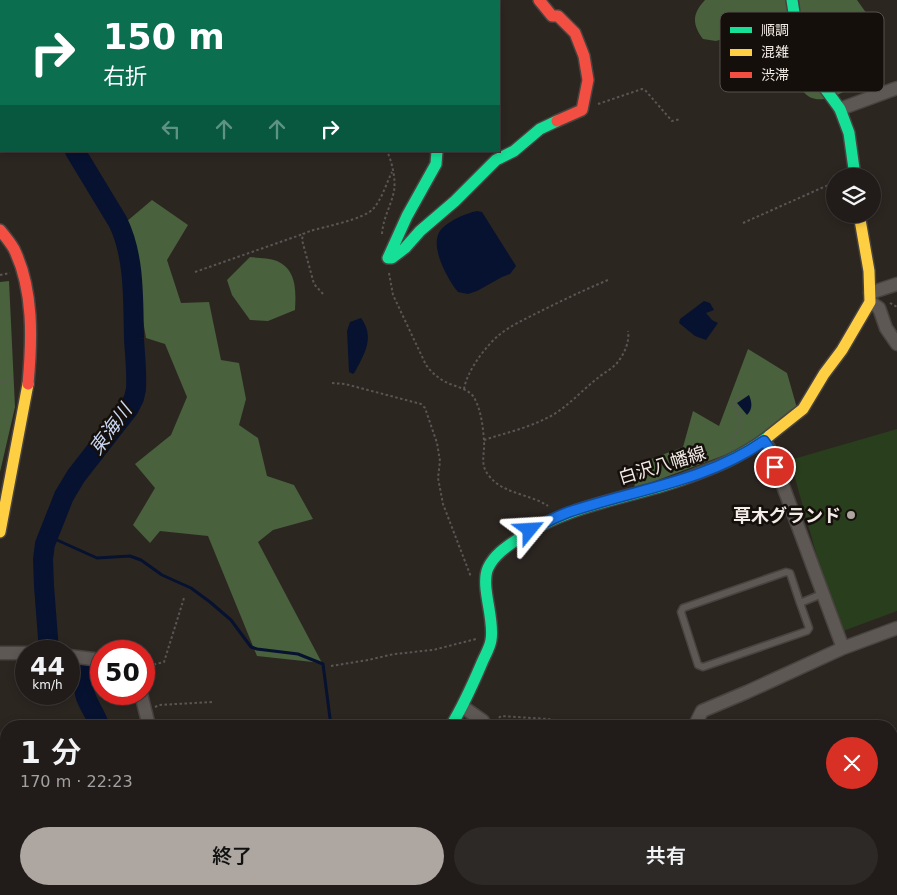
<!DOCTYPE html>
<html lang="ja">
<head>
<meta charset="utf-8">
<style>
	:root { --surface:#211c19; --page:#2d2926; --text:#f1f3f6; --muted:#a2a1a2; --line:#3e3a38; --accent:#ada6a1 }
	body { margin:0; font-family:"DejaVu Sans","Noto Sans JP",sans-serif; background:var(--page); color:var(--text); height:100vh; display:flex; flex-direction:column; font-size:19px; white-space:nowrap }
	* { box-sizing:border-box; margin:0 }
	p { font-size:16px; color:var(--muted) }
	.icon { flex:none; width:28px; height:28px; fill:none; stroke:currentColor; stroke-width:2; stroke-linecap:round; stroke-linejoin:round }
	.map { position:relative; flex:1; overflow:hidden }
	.drawer { position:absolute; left:0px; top:720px; width:898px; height:175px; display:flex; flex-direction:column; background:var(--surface); border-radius:20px 20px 0 0; box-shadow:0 2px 8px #0003,0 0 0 1px var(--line) }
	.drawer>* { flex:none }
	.top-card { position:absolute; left:0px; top:0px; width:500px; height:152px; box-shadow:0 2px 8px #0003,0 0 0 1px var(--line); background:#0b6e4f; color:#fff; overflow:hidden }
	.fabs { position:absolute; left:826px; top:168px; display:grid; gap:10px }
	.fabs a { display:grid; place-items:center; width:55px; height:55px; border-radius:50%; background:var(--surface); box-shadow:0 2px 8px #0003,0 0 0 1px var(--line); font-size:25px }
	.speed { position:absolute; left:15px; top:640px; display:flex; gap:10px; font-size:25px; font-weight:700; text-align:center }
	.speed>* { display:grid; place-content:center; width:65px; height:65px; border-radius:50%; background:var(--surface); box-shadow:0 2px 8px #0003,0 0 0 1px var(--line); line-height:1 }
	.speed small { font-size:12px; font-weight:400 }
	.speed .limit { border:8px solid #d22; background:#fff; color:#111 }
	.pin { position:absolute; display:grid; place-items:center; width:42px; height:42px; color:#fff; margin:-21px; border:2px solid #fff; border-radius:50%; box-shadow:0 1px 5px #0007 }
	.me { position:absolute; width:55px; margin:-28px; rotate:63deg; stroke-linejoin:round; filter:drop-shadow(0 0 4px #0008) }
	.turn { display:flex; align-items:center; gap:18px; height:105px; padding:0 20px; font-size:22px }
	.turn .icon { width:65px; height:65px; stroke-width:2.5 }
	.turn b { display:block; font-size:35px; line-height:42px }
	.lanes { display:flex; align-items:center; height:48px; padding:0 20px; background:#0003; justify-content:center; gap:25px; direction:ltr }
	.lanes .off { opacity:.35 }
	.round { display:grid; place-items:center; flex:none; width:52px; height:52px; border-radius:26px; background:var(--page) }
	.summary { display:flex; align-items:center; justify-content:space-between; height:85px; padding:0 20px }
	h1 { font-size:30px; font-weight:600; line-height:38px }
	.action { display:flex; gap:10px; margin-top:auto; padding:10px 20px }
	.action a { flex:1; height:58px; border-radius:30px; background:var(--accent); color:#111; font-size:20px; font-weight:600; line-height:58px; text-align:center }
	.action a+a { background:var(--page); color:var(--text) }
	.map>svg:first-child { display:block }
	.green { fill:#293e1d }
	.forest { fill:#49613d }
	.water { fill:#071230 }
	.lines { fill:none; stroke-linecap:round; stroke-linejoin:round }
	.stream { stroke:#071230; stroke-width:3 }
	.river { stroke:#071230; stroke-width:20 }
	.lane-casing { stroke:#494340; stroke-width:9 }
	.street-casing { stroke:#494340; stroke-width:15 }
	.fast-casing { stroke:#494340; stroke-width:14 }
	.slow-casing { stroke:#494340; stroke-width:14 }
	.jam-casing { stroke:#494340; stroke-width:14 }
	.path { stroke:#5a5653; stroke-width:2; stroke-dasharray:2.5 2.5; stroke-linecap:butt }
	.lane { stroke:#5d5854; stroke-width:6 }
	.street { stroke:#5d5854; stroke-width:12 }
	.fast { stroke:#16e098; stroke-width:11 }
	.slow { stroke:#ffcf43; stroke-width:11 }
	.jam { stroke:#f24e42; stroke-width:11 }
	.route-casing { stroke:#114b97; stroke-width:12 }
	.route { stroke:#1a73e8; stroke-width:9 }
	.poi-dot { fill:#ada6a1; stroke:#140f0b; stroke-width:2 }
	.labels { text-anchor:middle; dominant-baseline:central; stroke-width:5; stroke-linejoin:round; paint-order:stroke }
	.street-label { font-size:18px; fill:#f3ebe6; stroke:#140f0b }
	.poi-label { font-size:18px; font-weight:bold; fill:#f3ebe6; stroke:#140f0b; text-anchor:end }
	.water-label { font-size:19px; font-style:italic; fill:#c9d7f2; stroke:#140f0b }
	.key { fill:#140f0b; stroke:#57514d; stroke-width:1 }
	.key-label { font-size:14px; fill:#f3ebe6 }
</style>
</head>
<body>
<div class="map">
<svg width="897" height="895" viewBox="0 0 897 895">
	<rect width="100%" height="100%" fill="#2c2621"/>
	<path class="green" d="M897,429V611L843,631L821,571L790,460Z"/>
	<path class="forest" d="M705,0H857L867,14L873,53L863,80C850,88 828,104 812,98C808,97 805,93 802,91L783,29L773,26H765L716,41L703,39C692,24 692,14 705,0Z
		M152,200L188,225L167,260L181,303L209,302L221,360L239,363L246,399L239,425L258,438L267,476L294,485L313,519L273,530L258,542L322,663L257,656L208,536L160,531L150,543L133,525L155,488L135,464L171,435L187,397L165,344L146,338L126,222Z
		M250,257C258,258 270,258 277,261C297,270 296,291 295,310L268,321L250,320L232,295L227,280Z
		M9,281L15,407L0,472V282Z
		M748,349L787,373L797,408L749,446L634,489L638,464L683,447L693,411L719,426Z
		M488,889H571L564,895H483Z"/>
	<path class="water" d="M477,211L482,212L516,266L510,274L502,277L477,291L468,294L458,292C448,280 432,251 438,235C442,223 466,213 477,211Z
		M704,301L710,303L714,310L706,313L712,320L718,323L706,340L695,336L679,323L680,319Z
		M361,318C375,337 365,353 355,372L353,374L349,372L347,331L350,322Z
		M749,395C752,402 753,409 747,415L737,403Z"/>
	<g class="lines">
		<path class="stream" d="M48,536L97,558L130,556L141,560L162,575L191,588L210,602L231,620L251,647L257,649L298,654L323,664L331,726
			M623,895L632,889
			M762,895L766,889"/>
		<path class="river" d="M2,0V1
			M49,651L44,586L43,559L45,544L64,496L76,476L129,408L134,398L136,389C137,372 135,356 134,339C133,300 135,257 118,222L75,151
			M69,663L85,666C85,675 83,686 85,694C87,704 99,719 99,726
			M56,895L57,889"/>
		<defs>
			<path id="lane" d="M800,603L809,628L807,631L703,667L698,665L681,612L683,608L786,572L790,573L800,603L822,594"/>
			<path id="street" d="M840,109L897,88
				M870,293L897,284
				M870,302L879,308L886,328L897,344
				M764,441L769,448L843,648
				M0,653H26
				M69,656L101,660
				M141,694L149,726
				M463,707L483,721L485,726
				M697,726V721L702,711L747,692L843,648L897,628
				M891,879L897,877
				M275,889L287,894
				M818,889L824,895
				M350,895L354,889
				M849,895L865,889"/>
			<path id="fast" d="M792,0L798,39L805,61L840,109L849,133L855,176
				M437,151L436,164L407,216L388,258H392L405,248L420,231L455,201L496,160L514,151L540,129L557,121
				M451,726C463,706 472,686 481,665C484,657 490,648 491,640C495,619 480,586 488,568C494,555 506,547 518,539C567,505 626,499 681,480C714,468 742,457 769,436"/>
			<path id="slow" d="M769,436L803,409L824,374L842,350L870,302L869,271L859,214
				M0,532L28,384
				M287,895L291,889"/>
			<path id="jam" d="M539,0L552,16H558L575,33L584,56L588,80L582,110L557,121
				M0,230C5,236 10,242 14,249C34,290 32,340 28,384"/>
		</defs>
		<use href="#lane" class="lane-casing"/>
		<use href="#street" class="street-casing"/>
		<use href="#fast" class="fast-casing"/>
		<use href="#slow" class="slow-casing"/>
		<use href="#jam" class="jam-casing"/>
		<path class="path" d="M295,0V1
			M19,1L21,0
			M329,1V0
			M598,104L642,89L645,90L672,121L681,119
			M743,223L835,182
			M382,234C383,218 391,206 394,191C396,179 392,162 387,151
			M195,272L303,234
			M389,273L393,295L426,365C432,373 440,380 450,384C458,387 467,389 473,396C481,408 483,427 484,441C485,455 479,465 490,477C504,494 530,494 548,506
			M0,275L10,273
			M323,294L314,284L302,240L303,234L310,231C324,227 364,219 373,209C382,199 386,184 392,172
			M890,303L897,307
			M0,383L14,378
			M332,383L345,384L421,404L425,408L437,443L440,461L438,478L443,504L471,577
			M464,389C467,371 485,347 499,335C510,326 525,319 539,312C561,301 584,290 608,280
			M484,440C505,433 528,428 549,417C568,407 582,390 599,377C605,372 612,369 617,363C624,355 630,341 628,331
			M733,443L741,417L733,404L742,393
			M331,666L368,660L394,654L433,650L476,639
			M144,667L164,662L184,598
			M155,707L159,705L212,702
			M495,721L501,716L548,719L554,720L563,726
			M0,867L6,864
			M325,889L328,895
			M632,895L641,889"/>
		<use href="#lane" class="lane"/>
		<use href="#street" class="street"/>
		<use href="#fast" class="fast"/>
		<use href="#slow" class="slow"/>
		<use href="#jam" class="jam"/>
	</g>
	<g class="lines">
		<defs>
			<path id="route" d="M530,530C543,524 555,517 569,512C634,490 707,481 764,441L769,448L775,467"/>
		</defs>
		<use href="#route" class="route-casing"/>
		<use href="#route" class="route"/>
	</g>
	<circle class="poi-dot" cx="851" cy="515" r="5"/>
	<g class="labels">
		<g class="street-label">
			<text transform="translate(662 465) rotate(-17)">白沢八幡線</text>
		</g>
		<g class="poi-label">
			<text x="841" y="515">草木グランド</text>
		</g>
		<g class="water-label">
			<text transform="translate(110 429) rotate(-54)">東海川</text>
		</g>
	</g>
	<rect x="720" y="12" width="164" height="80" rx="8" class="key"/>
	<rect x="730" y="27" width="22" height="6" fill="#16e098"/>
	<rect x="730" y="49" width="22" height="7" fill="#ffcf43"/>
	<rect x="730" y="72" width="22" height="6" fill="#f24e42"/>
	<g class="key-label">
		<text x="761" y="35">順調</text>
		<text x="761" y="57">混雑</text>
		<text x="761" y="80">渋滞</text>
	</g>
</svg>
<div class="fabs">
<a><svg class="icon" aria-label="layers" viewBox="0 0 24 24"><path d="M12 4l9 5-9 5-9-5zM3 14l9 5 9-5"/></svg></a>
</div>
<div class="speed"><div>44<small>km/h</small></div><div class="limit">50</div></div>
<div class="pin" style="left:775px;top:467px;background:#d93025"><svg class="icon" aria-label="arrive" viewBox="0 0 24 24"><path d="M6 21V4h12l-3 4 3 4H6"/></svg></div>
<svg class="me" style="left:530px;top:530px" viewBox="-20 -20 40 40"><path d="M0-17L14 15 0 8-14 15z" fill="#1a73e8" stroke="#fff" stroke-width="4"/></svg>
<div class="top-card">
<div class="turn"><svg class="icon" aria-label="right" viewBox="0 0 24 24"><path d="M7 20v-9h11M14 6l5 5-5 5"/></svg><div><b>150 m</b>右折</div></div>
<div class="lanes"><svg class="icon off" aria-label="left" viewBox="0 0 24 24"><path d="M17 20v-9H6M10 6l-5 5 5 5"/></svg><svg class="icon off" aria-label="ahead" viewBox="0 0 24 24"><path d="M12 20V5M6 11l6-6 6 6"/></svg><svg class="icon off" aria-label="ahead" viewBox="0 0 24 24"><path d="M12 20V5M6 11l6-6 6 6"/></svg><svg class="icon" aria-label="right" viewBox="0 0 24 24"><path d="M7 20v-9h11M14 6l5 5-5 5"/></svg></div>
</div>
<section class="drawer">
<div class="summary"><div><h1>1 分</h1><p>170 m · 22:23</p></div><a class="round" style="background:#d93025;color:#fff"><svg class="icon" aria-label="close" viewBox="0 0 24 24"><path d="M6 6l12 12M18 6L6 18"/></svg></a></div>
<div class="action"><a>終了</a><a>共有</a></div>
</section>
</div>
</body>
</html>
